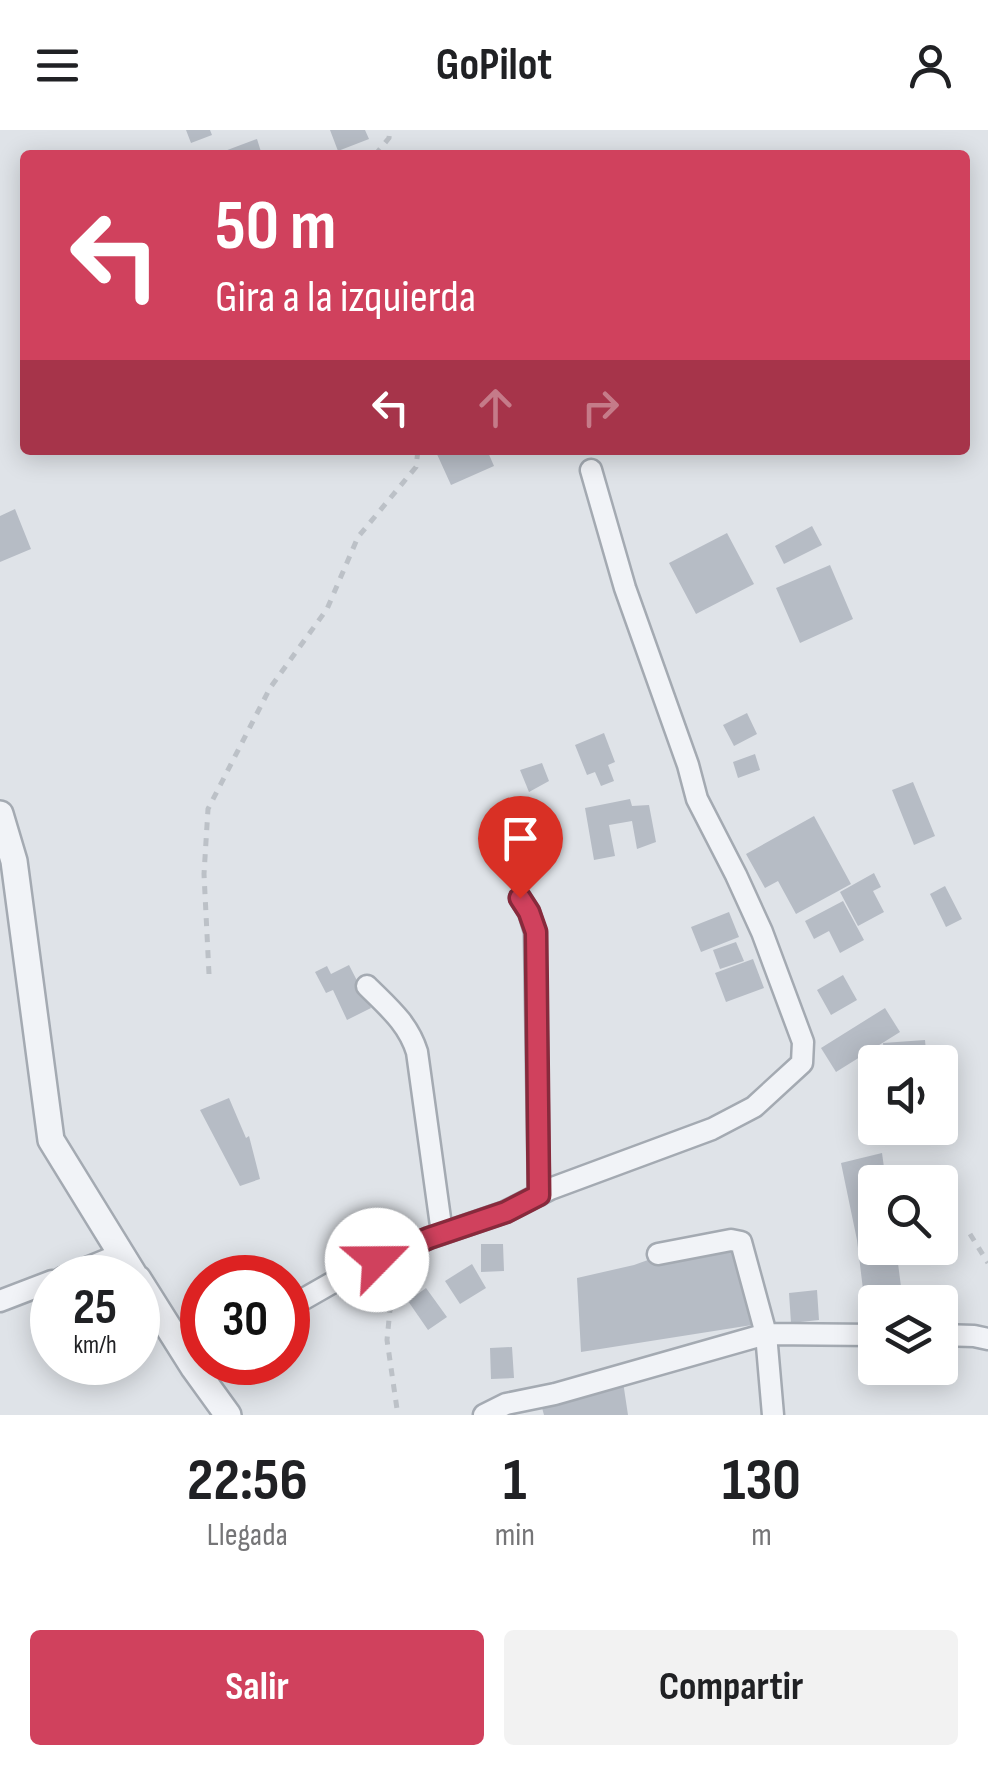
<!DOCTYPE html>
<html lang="es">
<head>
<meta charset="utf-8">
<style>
	:root { --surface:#fff; --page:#f2f2f2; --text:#202124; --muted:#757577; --accent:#d0415d }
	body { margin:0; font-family:"Sofia Sans Condensed",sans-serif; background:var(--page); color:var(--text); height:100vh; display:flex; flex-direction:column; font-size:38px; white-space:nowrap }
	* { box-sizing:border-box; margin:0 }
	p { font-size:32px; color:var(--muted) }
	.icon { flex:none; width:55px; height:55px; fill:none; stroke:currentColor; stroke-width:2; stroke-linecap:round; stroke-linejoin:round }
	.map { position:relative; height:1285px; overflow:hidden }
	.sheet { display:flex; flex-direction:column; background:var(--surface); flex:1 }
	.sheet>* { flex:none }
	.top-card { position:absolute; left:20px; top:20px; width:950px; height:305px; border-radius:10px; box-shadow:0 5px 25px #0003; background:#d0415d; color:#fff; overflow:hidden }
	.tools { position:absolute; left:858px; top:915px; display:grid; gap:20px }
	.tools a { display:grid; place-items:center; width:100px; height:100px; border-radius:10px; background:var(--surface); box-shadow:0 5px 25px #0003; font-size:50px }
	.speed { position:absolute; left:30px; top:1125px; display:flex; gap:20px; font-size:50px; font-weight:700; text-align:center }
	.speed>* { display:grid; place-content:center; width:130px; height:130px; border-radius:50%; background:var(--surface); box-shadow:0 5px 25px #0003; line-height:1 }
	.speed small { font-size:25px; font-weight:400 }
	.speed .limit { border:15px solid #d22; background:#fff; color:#111 }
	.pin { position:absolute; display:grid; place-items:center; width:85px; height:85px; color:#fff; margin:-102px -42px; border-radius:50% 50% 50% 0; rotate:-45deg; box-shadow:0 0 10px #0007 }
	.pin .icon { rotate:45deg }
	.me { position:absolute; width:110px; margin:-55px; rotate:67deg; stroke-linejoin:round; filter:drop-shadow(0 0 8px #0008) }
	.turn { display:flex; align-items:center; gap:35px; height:210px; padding:0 30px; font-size:45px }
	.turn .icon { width:130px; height:130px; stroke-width:2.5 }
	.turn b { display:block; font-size:70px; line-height:85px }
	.lanes { display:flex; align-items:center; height:95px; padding:0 30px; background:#0003; justify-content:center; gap:50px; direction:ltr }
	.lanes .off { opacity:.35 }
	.eta { display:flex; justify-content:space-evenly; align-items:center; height:170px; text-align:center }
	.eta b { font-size:60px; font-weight:700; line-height:70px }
	.button { display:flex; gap:20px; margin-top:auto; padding:20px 30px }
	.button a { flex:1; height:115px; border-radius:10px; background:var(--accent); color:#fff; font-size:40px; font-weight:700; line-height:115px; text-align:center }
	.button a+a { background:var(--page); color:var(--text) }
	header { display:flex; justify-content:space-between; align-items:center; height:130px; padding:0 30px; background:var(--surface); font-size:45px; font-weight:700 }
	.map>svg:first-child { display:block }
	.building { fill:#b6bcc5 }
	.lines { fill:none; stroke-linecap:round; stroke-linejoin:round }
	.minor-casing { stroke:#a4aab2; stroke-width:25 }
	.tertiary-casing { stroke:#a4aab2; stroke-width:30 }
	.path { stroke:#bcc1c7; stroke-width:5; stroke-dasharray:8 8; stroke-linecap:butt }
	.minor { stroke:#f1f3f7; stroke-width:20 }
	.tertiary { stroke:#f1f3f7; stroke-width:25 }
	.route-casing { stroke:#872a3c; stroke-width:25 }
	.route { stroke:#d0415d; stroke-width:18 }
</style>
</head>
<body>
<header><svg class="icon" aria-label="menu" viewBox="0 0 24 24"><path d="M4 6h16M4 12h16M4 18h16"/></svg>GoPilot<svg class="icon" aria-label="person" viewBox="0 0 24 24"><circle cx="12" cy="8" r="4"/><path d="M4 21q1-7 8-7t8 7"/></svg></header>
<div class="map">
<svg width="988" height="1285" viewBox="0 0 988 1285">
	<rect width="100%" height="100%" fill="#dfe3e8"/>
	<path class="building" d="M186,0H210L212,5L191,13Z
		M330,0H365L369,9L338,21Z
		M257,9L262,25H214Z
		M440,320H487L494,336L451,355L436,322Z
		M15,379L31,419L0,432V386Z
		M812,396L822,415L784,434L775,416Z
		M727,403L754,454L696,484L669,433Z
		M830,435L853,489L800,513L776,458Z
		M747,583L757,604L734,616L723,595Z
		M604,603L615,632L608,635L614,651L601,656L595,642L587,645L575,615Z
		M755,624L760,640L738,648L733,632Z
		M542,633L549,651L529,662L520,640Z
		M913,652L935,706L914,715L892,660Z
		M630,669L632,676L649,675L656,712L637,719L632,691L609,695L615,726L594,730L585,678Z
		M814,686L851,754L796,784L778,751L765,758L746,724Z
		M874,743L881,757L873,761L884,782L858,796L840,762Z
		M945,756L962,789L946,797L930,764Z
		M843,771L864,810L840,823L829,801L814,809L805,791Z
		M729,782L739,807L701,822L691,797Z
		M736,812L744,831L720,839L713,820Z
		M753,829L764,858L726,872L715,843Z
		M349,835L371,878L347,890L333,860L326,863L315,842L327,836L331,844Z
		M843,845L857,870L831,885L817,860Z
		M885,878L900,902L836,942L821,918Z
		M925,910L927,932H885L883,913Z
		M229,968L246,1008L249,1006L260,1049L240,1056L200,980Z
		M882,1023L886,1052H875V1118H896L903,1172H875V1182L866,1184L857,1110L841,1033Z
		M741,1112L747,1131L752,1195L581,1222L577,1148L634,1135L673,1121Z
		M481,1114H503L504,1141L481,1142Z
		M472,1134L486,1158L460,1174L445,1151Z
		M426,1158L447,1187L428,1200L408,1171Z
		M817,1160L819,1190L791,1193L789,1163Z
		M512,1217L514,1248L491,1249L490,1218Z
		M622,1245L628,1285H544L539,1267Z"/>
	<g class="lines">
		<defs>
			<path id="minor" d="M520,768L529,782L535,802L539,1065
				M367,856C388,877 408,893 417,922L442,1103
				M658,1124L731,1110L741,1112L766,1204L773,1285
				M62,1148L121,1124
				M0,1171L52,1151
				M288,1178L351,1142L429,1108L505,1082L550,1059L712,999L754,977L802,933L803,912L762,802L736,745L697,669L688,635L625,458L591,340
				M940,1205L974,1206L988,1209
				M484,1285L506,1274L555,1264L766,1204L875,1205"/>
			<path id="tertiary" d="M0,684L14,731L51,1010L136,1148
				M138,1149L194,1238L228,1285"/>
		</defs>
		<use href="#minor" class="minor-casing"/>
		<use href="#tertiary" class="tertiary-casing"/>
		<path class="path" d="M375,25L389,8L390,0
			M209,844L204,744L208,679L270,558L327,479L358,407L416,337L418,320
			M970,1104L988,1133
			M377,1153L392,1159L387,1210L397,1279L395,1285"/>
		<use href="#minor" class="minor"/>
		<use href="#tertiary" class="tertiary"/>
	</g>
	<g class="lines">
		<defs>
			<path id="route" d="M377,1130L429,1108L506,1082L539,1065L536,802L529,782L520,768"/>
		</defs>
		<use href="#route" class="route-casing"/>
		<use href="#route" class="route"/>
	</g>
</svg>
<div class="tools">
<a><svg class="icon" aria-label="sound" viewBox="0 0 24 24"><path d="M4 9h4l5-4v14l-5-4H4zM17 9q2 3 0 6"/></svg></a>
<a><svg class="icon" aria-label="search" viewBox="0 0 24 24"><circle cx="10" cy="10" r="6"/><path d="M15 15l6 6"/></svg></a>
<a><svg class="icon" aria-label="layers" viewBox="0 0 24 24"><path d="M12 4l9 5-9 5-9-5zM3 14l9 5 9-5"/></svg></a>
</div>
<div class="speed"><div>25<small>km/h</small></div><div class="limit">30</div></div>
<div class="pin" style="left:520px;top:768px;background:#d93025"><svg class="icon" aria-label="arrive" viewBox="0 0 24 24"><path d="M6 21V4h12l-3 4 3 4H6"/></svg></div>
<svg class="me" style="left:377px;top:1130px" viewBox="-20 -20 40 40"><circle r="19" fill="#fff"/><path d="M0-13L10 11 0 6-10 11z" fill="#d0415d"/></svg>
<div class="top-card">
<div class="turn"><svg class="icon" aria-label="left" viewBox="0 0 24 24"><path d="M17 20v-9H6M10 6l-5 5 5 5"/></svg><div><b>50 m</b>Gira a la izquierda</div></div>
<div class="lanes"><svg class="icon" aria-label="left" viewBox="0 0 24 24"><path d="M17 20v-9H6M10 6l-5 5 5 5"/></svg><svg class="icon off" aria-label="ahead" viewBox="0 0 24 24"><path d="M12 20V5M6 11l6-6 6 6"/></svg><svg class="icon off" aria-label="right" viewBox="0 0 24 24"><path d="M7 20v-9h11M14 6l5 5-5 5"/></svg></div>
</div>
</div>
<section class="sheet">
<div class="eta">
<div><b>22:56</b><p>Llegada</p></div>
<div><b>1</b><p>min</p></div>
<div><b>130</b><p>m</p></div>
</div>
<div class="button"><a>Salir</a><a>Compartir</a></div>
</section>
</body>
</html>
